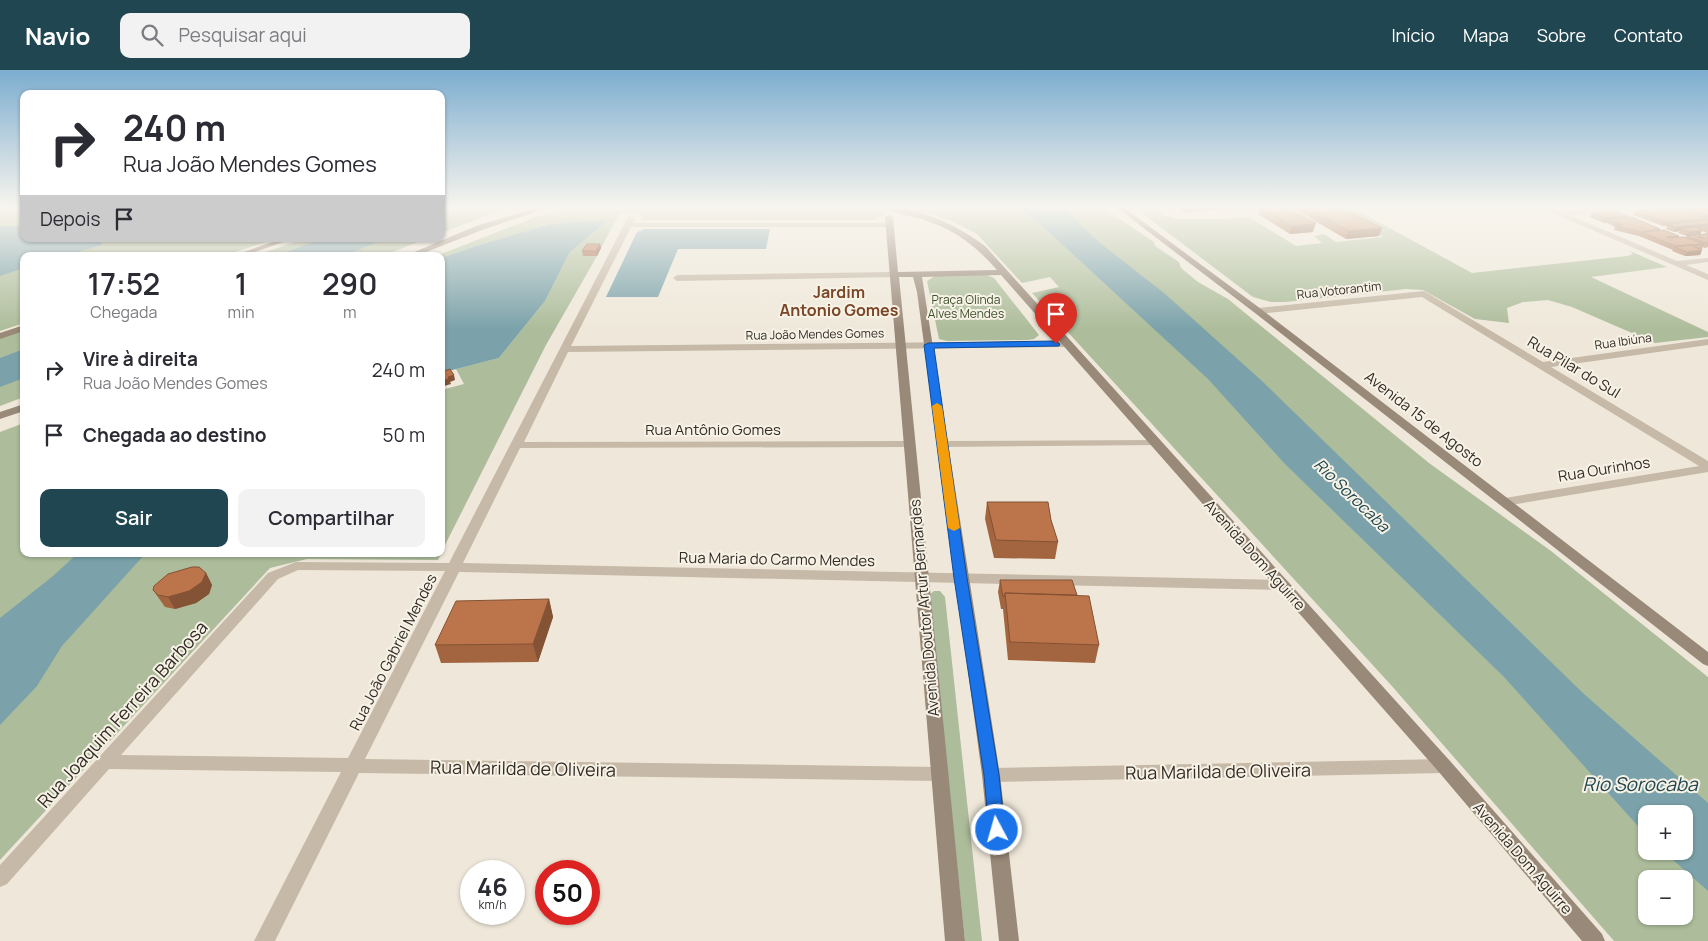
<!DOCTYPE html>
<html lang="pt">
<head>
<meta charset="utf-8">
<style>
	:root { --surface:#fff; --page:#f2f2f3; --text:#2b2b33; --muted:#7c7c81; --accent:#204751 }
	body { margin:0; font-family:Manrope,sans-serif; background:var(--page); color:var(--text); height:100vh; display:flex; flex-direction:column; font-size:19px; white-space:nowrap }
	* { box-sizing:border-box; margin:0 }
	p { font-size:16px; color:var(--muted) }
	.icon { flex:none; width:28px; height:28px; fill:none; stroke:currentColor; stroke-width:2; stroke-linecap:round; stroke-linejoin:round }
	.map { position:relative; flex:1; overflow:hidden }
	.panel { position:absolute; left:20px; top:182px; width:425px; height:305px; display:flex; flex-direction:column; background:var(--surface); border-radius:10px; box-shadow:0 1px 4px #0004 }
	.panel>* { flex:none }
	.hud { position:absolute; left:20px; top:20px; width:425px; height:152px; border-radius:10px; box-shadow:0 1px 4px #0004; background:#fff; color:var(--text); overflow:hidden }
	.fabs { position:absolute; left:1638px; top:735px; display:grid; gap:10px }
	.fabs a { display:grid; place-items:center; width:55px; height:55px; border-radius:10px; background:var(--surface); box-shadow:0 1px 4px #0004; font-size:25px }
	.speed { position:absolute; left:460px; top:790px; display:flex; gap:10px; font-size:25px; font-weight:700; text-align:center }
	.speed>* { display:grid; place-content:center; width:65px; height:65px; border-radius:50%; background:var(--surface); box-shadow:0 1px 4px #0004; line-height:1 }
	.speed small { font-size:12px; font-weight:400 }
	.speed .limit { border:8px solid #d22; background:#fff; color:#111 }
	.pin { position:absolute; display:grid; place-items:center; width:42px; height:42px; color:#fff; margin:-51px -21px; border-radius:50% 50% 50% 0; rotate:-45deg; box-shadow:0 0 5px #0007 }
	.pin .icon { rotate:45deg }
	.me { position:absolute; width:55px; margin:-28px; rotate:354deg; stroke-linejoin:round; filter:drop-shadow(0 0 4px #0008) }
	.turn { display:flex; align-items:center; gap:18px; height:105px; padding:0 20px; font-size:22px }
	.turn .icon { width:65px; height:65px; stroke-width:2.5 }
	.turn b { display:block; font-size:35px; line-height:42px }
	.then { display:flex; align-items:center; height:48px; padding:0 20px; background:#0003; gap:10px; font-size:19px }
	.eta { display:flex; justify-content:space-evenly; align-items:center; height:85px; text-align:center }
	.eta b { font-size:30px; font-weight:600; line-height:35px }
	.button { display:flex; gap:10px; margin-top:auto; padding:10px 20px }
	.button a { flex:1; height:58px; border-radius:10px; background:var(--accent); color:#fff; font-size:20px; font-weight:600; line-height:58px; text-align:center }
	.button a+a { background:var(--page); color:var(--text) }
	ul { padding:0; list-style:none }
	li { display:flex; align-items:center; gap:15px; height:65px; padding:0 20px }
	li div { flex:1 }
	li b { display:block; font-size:19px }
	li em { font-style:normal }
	header { display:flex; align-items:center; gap:30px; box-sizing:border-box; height:70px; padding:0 25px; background:var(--accent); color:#fff }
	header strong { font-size:24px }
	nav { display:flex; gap:28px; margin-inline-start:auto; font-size:18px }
	.search { width:350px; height:45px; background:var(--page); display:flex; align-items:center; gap:12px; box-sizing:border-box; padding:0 18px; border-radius:10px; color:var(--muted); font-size:19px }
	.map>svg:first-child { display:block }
	.green { fill:#adbd9b; fill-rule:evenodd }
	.water { fill:#7ba2aa }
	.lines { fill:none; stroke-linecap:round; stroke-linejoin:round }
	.minor { fill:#c6b9a7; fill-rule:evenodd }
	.secondary { fill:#998979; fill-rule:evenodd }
	.wall { fill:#a26540; fill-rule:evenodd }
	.shaded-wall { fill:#845234 }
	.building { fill:#bc754b; stroke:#845234 }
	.route { fill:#1a73e8; stroke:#114b97 }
	.slow { fill:#f59e0b }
	.labels { text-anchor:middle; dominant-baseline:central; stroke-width:4; stroke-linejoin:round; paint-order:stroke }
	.far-street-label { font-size:12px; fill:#332c27; stroke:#f7f2e6 }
	.far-park-label { font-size:12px; fill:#3e4f2d; stroke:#f7f2e6 }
	.street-label { font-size:15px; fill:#332c27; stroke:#f7f2e6 }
	.far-district-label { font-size:16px; font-weight:bold; fill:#7b4627; stroke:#f7f2e6 }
	.water-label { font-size:16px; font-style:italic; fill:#204751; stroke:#f7f2e6 }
	.near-street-label { font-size:18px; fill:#332c27; stroke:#f7f2e6 }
	.near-water-label { font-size:19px; font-style:italic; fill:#204751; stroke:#f7f2e6 }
</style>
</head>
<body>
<header>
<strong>Navio</strong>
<div class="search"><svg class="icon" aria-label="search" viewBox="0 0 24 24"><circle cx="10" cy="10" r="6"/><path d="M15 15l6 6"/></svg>Pesquisar aqui</div>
<nav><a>Início</a><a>Mapa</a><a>Sobre</a><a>Contato</a></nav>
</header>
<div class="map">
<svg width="1708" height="871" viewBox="0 0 1708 871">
	<rect width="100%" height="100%" fill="#efe8da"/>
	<path class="green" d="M0,137H24V169H275L223,186H24V253L0,261Z
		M441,137H508L441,163Z
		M574,137H866L886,142L877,149L871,150H646L642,149L639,143L619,144L601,178L584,186H597L546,275L441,483V320L464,314L456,299L499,288L545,231L570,182L606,152L602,150L550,154L482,174L441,188V186H436L533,148Z
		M909,137H1102L1154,172L1155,176L1179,192L1181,198L1198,212L1228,229L1429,393L1551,481L1708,607V871H1614L1391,615L1032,223L1059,217L1050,207L1022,213L977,164L952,151ZM1646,744H1684V781H1646ZM1646,809H1684V846H1646Z
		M1134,137H1154L1164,145L1180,149H1220L1249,147L1296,176L1322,173L1314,166L1324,164L1336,172L1383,167L1351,148L1326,137H1351L1472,203L1627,186L1633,184L1630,181L1667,197L1591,207L1708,262V267L1655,273L1572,237L1548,230L1523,232L1507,238L1509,253L1475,249L1423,220L1406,219L1285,232H1271L1253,227Z
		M304,169H426L382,186H254Z
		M940,203L987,205L994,208L1039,265L1034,269L1028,270L947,271L939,269L927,211Z
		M24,260V327L0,336V268Z
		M24,353V484H441L438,490L307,489L270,498L0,790V362Z
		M934,521H940L945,527L982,871H965L929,525Z"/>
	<path class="water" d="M1016,137H1062L1100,173L1164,223L1262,311L1584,624L1708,733V821L1663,781H1684V744H1646V765L1504,607L1285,394L1208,309L1037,151Z
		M602,150L606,152L570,182L545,231L499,288L441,303V188L482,174L550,154Z
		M0,156H24V169H94L102,172V175L63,186H24V198L0,206Z
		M645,159H770L766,179H678L658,227H606L637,162Z
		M322,169H385L343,186H275Z
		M24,279V308L0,317V288Z
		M77,484H145L62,576L37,616L0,655V548L53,506Z"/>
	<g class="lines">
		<path class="minor" d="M1539,137H1549L1560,142L1610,137H1632L1629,139L1569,145L1677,191L1708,188V192L1686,195L1708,204V210Z
			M629,145L636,147L633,153H890L894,155L890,157H631L571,276L1066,271L1071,274L1066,277L568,282L524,372L909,371L915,374L909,377L520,378L463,493L1283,510L1288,512L1290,515L1288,518L1283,520L459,502L365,689L939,697L945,699L948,704L945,709L939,711L359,703L275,871H254L341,702L109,699L7,814L0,817V795L268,503L296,492L449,493ZM298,500L445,501L348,688L121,685L278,509Z
			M894,202L897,203V207L677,211L673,208L677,205Z
			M1424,221L1543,292L1708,269V275L1551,297L1708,391V402L1505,436L1501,435L1499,432L1505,428L1699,396L1422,227L1258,244L1253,241L1258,238Z
			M1155,370L1161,373L1159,375L942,377L936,374L942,371Z
			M1444,689L1450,691L1453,696L1450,701L1444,703L991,712L985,710L982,705L985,700L991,698Z"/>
		<path class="secondary" d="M539,137H550L482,160L416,186H405L476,156Z
			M886,137C920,137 958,156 985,176L1450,691L1602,864L1605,871H1582L1438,701L1001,205L922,207L1000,705L1019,871H999L982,705L917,222L913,207H899L965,871H945L885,147L889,145L893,147L898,202L997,200C974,174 955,160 922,149C912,146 893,144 886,137Z
			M1116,137H1123L1261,239L1708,582V596L1703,594L1255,243Z
			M281,169H292L243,186H232Z
			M24,255V261L0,269V263Z
			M24,334V341L0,349V342Z"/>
	</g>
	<path class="wall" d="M1176,137H1248L1184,142Z
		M1260,137H1287L1313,162L1290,164L1258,144Z
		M1291,137H1341L1379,166L1346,169Z
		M1682,137H1708V177L1705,178L1703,177L1702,179H1699L1702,180L1700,185L1685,186L1672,181L1673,180L1639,166L1614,160L1615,157L1607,153V152L1604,153L1590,147L1592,143L1628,146L1627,147L1660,159L1659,161L1678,167H1686L1687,166L1678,163L1680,161L1674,162L1666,159L1667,156H1663L1633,145L1635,141L1681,138ZM1702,161L1707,163L1698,165L1697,166L1695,165H1700Z
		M600,174L601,178L597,186H583L582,181Z
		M987,432L1051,450L1058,472L1055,489L994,488L985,449Z
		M206,503L212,515L209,524L196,533L175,539L165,537L153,520Z
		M1000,510L1077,525L1099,575L1095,593L1008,590L1003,539H1001L998,522Z
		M549,529L553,547L538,592L441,593L435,575Z"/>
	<path class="shaded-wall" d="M1185,137H1248L1184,142Z
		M1569,137H1585L1568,138Z
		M1628,146L1626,151L1609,149L1607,152L1604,153L1606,148Z
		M1316,153L1313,162L1290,164L1292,156Z
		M1708,154V158L1702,156L1701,159L1684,161L1681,159L1680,161L1674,162L1676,157Z
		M1382,158L1379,166L1346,169L1348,161Z
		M1702,160L1700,165L1686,166L1688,162Z
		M1679,166L1676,170L1666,167Z
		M600,174L601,178L597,186L596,181Z
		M1702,180L1700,185L1685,186L1687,182Z
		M454,305L455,310L450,312L451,314L441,317V311L448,307Z
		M206,503L212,515L209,524L196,533L175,539L168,527Z
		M549,529L553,547L538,592L533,574Z"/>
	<path class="building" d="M1262,137H1287L1316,153L1292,156Z
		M1307,137H1341L1382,158L1348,161Z
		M1677,137L1708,149L1665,152L1635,141Z
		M1682,137H1708V146H1707Z
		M1614,141L1628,146L1606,148L1592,143Z
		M1632,147L1660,159L1643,162L1664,160L1679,166L1666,167L1669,168L1684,167L1704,174L1675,176L1641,162L1616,156L1623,155L1609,149Z
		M1708,150V154L1676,157L1668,154Z
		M1702,156H1708V159Z
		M1695,157L1702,160L1688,162L1681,159Z
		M1708,164V173H1707L1687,166L1693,165L1705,169L1698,165Z
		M587,174H600L596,181H582Z
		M1690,175L1702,180L1687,182L1675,177Z
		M450,299L454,305L448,307L449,309L441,311V302Z
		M987,432H1048L1051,450L1058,472L996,470Z
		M192,497H199L206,503L202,512L189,521L168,527L158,525L153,520L154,516L168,504Z
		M1000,510H1072L1077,525L1005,523L1004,527H1003Z
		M1005,523L1089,526L1099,575L1010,572Z
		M549,529L533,574L435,575L456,531Z"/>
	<linearGradient id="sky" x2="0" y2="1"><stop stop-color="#7cadcf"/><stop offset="0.53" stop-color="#f8f5ee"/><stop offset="1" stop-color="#f8f5ee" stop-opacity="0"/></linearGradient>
	<rect width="1708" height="259" fill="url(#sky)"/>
	<path class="route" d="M1056,271L1060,274L1059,276L934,278L967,508L999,705L1005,760L1003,765L997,767L991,765L989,760L984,705L954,508L924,275L929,273Z"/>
	<path class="slow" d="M937,333L942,336L960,458L954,461L948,458L932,336Z"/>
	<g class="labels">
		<g class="far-street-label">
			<text transform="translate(1339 220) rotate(-6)">Rua Votorantim</text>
			<text transform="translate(815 264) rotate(-1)">Rua João Mendes Gomes</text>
			<text transform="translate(1623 271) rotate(-8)">Rua Ibiúna</text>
		</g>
		<g class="far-park-label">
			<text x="966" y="229">Praça Olinda<tspan x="966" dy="14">Alves Mendes</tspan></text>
		</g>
		<g class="street-label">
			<text transform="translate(1574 297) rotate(31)">Rua Pilar do Sul</text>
			<text transform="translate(1424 349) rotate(38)">Avenida 15 de Agosto</text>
			<text x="713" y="359">Rua Antônio Gomes</text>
			<text transform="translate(1604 399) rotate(-9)">Rua Ourinhos</text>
			<text transform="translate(1255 485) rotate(48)">Avenida Dom Aguirre</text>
			<text transform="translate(777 489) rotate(1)">Rua Maria do Carmo Mendes</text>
			<text transform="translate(924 538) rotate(-95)">Avenida Doutor Artur Bernardes</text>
			<text transform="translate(393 582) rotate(-63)">Rua João Gabriel Mendes</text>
			<text transform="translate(1523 788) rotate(49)">Avenida Dom Aguirre</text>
		</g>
		<g class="far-district-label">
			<text x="839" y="222">Jardim<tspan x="839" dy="18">Antonio Gomes</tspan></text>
		</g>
		<g class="water-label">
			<text transform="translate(1352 425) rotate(44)">Rio Sorocaba</text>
		</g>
		<g class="near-street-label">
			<text transform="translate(122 644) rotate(-48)">Rua Joaquim Ferreira Barbosa</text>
			<text transform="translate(523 698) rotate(1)">Rua Marilda de Oliveira</text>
			<text transform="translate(1218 701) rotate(-1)">Rua Marilda de Oliveira</text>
		</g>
		<g class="near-water-label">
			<text x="1640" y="714">Rio Sorocaba</text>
		</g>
	</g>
</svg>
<div class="fabs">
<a>+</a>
<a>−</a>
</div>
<div class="speed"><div>46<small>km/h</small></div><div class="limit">50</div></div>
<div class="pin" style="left:1056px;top:274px;background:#d93025"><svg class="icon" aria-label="arrive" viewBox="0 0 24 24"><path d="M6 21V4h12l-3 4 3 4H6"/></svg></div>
<svg class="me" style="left:997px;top:760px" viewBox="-20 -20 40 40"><circle r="17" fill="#1a73e8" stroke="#fff" stroke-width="3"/><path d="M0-11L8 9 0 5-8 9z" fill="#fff"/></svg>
<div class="hud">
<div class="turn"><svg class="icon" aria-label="right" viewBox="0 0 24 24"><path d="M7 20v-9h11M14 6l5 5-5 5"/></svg><div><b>240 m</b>Rua João Mendes Gomes</div></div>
<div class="then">Depois<svg class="icon" aria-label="arrive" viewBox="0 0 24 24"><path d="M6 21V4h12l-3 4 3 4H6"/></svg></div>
</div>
<section class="panel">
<div class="eta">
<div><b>17:52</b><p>Chegada</p></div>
<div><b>1</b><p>min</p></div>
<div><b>290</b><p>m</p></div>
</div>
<ul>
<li><svg class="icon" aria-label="right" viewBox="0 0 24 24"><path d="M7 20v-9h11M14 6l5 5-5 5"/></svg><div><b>Vire à direita</b><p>Rua João Mendes Gomes</p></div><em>240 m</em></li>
<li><svg class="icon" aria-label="arrive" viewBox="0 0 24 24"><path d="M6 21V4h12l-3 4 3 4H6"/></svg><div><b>Chegada ao destino</b></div><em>50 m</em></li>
</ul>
<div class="button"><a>Sair</a><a>Compartilhar</a></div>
</section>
</div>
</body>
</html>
